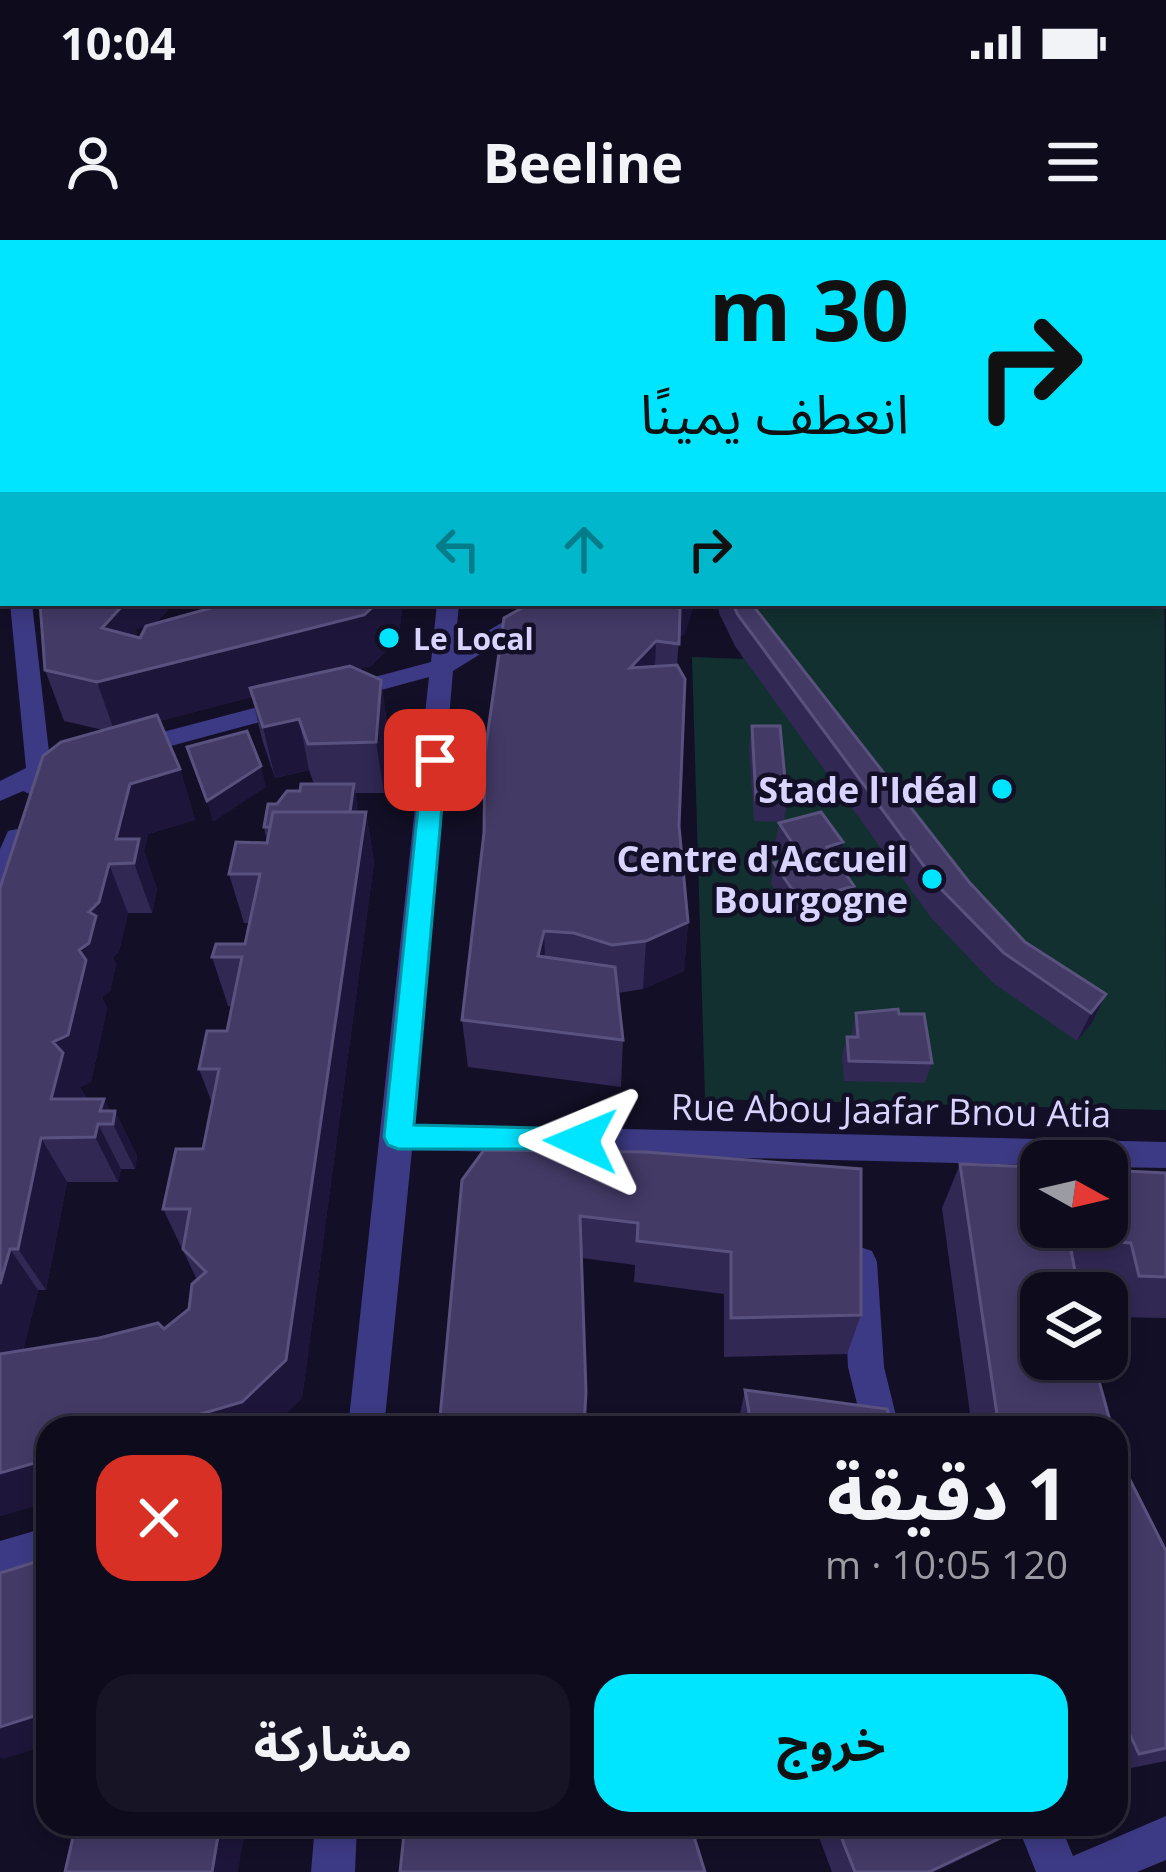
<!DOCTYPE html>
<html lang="ar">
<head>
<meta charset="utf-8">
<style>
	:root { --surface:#0e0b1c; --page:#171425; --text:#f1f3f6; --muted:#9b9ba3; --line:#2e2b3b; --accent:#00e5ff }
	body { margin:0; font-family:"Open Sans","Noto Sans Arabic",sans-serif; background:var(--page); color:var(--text); direction:rtl; height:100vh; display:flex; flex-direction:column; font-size:45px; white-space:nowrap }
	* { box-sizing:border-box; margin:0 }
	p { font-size:39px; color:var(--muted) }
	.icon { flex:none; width:66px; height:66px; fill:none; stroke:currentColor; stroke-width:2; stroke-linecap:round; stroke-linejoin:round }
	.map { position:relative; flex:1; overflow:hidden; direction:ltr }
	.panel { position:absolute; left:36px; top:1176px; width:1092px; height:420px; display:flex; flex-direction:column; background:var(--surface); border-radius:36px; box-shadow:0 6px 18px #0003,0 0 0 3px var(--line); direction:rtl }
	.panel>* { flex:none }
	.guide { position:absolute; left:0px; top:0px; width:1167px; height:366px; box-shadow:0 6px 18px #0003,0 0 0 3px var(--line); direction:rtl; background:#00e5ff; color:#111; overflow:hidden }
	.needle { width:78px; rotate:98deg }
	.fabs { position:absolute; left:1020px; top:900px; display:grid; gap:24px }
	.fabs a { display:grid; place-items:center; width:108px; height:108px; border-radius:24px; background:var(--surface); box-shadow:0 6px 18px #0003,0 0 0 3px var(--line); font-size:60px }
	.pin { position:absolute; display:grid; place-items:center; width:102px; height:102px; color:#fff; margin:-51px; border-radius:24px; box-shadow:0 6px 18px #0006 }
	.me { position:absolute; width:132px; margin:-66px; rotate:271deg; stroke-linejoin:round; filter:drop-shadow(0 0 9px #0008) }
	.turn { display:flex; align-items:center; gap:42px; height:252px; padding:0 60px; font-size:54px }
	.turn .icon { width:156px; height:156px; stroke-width:2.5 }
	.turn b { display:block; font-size:84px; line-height:102px }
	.lanes { display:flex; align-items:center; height:114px; padding:0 60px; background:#0003; justify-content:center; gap:60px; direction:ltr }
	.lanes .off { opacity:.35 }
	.round { display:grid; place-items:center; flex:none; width:126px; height:126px; border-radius:36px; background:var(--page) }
	.summary { display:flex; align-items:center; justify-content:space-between; height:204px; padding:0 60px }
	h1 { font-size:72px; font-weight:700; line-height:90px }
	.button { display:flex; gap:24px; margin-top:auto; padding:24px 60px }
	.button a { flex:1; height:138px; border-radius:36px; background:var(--accent); color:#111; font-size:48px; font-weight:700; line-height:138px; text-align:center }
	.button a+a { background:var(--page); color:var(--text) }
	.status { display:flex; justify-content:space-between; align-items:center; height:84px; padding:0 60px; background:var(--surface); direction:ltr }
	.status svg { height:33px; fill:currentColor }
	header { display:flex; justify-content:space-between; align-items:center; height:156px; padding:0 60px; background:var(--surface); font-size:54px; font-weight:700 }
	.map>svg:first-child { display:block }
	.green { fill:#12302f }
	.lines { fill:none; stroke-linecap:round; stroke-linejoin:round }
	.minor { fill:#3d3a85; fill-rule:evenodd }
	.secondary { fill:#6f6bff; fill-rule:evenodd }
	.wall { fill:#312854; fill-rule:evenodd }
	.shaded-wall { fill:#1d163a }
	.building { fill:#433a66; stroke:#5a527e; stroke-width:3 }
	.route { fill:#00e5ff; stroke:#0095a6; stroke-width:3 }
	.poi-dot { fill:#00e5ff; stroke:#130f26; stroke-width:4.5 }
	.labels { text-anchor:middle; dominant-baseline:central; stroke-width:9; stroke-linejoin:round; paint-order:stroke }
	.far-poi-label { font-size:30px; font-weight:bold; fill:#d9d4ff; stroke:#130f26; text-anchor:start }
	.poi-label { font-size:36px; font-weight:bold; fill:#d9d4ff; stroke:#130f26; text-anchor:end }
	.street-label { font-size:36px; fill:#d9d4ff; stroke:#130f26 }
</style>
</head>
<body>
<div class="status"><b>10:04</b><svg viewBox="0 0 49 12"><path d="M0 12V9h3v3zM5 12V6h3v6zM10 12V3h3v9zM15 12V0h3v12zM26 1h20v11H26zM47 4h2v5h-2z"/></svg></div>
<header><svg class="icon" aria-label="menu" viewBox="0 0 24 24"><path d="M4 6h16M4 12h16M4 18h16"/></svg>Beeline<svg class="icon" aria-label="person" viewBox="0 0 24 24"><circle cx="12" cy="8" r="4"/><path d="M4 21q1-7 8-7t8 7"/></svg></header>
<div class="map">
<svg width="1166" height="1632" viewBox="0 0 1166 1632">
	<rect width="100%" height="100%" fill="#130f26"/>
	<path class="green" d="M1164,139L1166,870L705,859L692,417L743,419L718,363H1164Z"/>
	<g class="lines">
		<path class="minor" d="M342,0H361L363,3H344Z
			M829,0H845L847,3H831Z
			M1061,0H1077L1078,3H1062Z
			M1164,119H1166V131H1164Z
			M10,363H32L50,521L78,514L91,522L87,528L50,538L43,553L34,556L23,551L0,561V541L26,528Z
			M437,363H459L455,410L536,363H563L453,431L415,884L1166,902V928L1107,927V921H1041V925L412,910L384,1188H348L429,437L345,460L333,452L337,447L431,422Z
			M292,458L301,461V471L130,517L118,509L121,503Z
			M17,589L30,598L14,648L0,658V609L8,591Z
			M860,1007L872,1011L877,1022L884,1127L899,1188H863L848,1127L843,1022L848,1011Z
			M48,1287V1325L0,1339V1301Z
			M1166,1576V1620L1137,1632H1036L1017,1584H1060L1073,1616Z
			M315,1584H357L355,1632H311Z"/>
		<path class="secondary" d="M0,277H3L0,290Z"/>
	</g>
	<path class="wall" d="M4,0H38L35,3H17Z
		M52,0H104L100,3H53Z
		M254,0H310V3H262Z
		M858,0H1067L1066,3H860Z
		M1096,0H1166V111L1164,110V3H1095Z
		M1164,207L1166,208V258L1164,257Z
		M229,363H403L398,400L371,426L357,429L381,440L388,491L384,553H356L357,572H366L374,622L302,1158L271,1188H48V1262L0,1276V648L103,490L64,481L45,430L168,370L155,383ZM146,387L140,398L137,397L136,389ZM252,457L262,499L275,538L309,530L314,544L277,564L264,587L267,603L229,634L244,683H250L245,704L212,717L228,766H232L227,791L199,829L212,863L203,909L163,969L197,1040L189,1069L164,1089L23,1110L38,1050H46L67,942H118L121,929H135L137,916L115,871H110L104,859H87L80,847L91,842L107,768L102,757L110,751L116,724L113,717L119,711L128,673H152L157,649L144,611L148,594L195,580L180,529L159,481Z
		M718,363H751L969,642L1025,702L1106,754L1092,783L1077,801L993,743L932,679L735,406L719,373Z
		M504,378L685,394L679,397L677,425L679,586L688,682L684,731L643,749L618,753L623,800L621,847L468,827L462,780L484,593Z
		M752,486L787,561L784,582L754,581L749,507Z
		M779,583L838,623L854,646L849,666L796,682L771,644L774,623L786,620L775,604Z
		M856,773L899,774L932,823L925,843L844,841L842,816L847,797H851Z
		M645,912L861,1075L847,1114L724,1117V1054L634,1042L635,1025L581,1018L462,940Z
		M960,924L1166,933V1078L1110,1077L1104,1045L1078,1043L1041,1053L1112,1188H972L942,968Z
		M745,1150L893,1188H737Z
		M1116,1201L1125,1230L1166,1311V1521L1116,1531Z
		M814,1584H1032L935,1632H832Z"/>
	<path class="shaded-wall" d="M85,0H104L100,3H86Z
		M0,21L3,30V65L0,68Z
		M3,105V167L0,172V106Z
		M3,194V251L0,252V195Z
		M125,363H166L168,370L153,386L136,389L141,415L377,363H403L398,400L371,426L115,493L97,442L102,388Z
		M660,363H695L685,394L670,403Z
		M656,401L654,452L630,428Z
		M381,440L388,491L384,553L376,502Z
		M299,479L309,530L275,538L263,487Z
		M261,526L266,547L213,582L207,561Z
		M180,529L195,580L148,594L144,611L157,649L152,673L134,623L116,599L130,544Z
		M354,544L358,565L352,608L348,587Z
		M366,572L374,622L302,1158L271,1188H153Z
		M843,602L839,623L827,607Z
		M109,624L128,673L119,711L113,717L116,724L110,751L102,757L107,768L91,842L80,847L87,860L51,859L53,802L89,672Z
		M854,646L849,666L796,682L800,661Z
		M688,682L684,731L643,749L646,701Z
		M544,691L546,740L538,716Z
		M1106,754L1092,783L1077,801L1091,773Z
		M104,859L114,879L115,871L137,916L135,929L113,884L100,871Z
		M98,884L121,929L118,942L95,897Z
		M41,898L67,942L46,1050L18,1009Z
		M10,1009L38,1050L17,1134L0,1112V1044Z
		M48,1219V1262L0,1276V1233Z
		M48,1464V1505L3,1519L0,1517V1487Z
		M220,1584H246L238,1632H212Z
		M1032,1584L935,1632H929Z"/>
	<path class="building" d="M154,0H202L199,3H151Z
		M227,0L261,3H223Z
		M425,0H456L449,3H432Z
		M907,0H971L910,3Z
		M1123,0H1166V52L1164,50V3H1124Z
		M3,50V105L0,106V53Z
		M3,155V194L0,195V156Z
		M40,363H125L102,388L140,398L146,386L229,363H377L364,375L97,442L45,430Z
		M531,363H668L680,369L679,404L656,401L630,428L677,425L685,439L679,586L688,682L646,701L612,705L574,693L544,691L538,716L615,727L623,800L462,780L484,593L485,512L504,378Z
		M732,363H751L969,642L1025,702L1106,754L1091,773L1004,713L941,649L738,375Z
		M350,426L381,440L376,502L308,504L299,479L263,487L250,448Z
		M157,475L180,529L130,544L116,599H139L134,623L109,624L99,662L89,672L96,676L89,703L79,710L86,720L68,795L53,802L63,813L51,859H104L100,871H115L113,884H98L95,897L41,898L18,1009H10L0,1044V648L43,516L61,502Z
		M752,486H780L787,561L756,560Z
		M247,491L261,526L207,561L187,507Z
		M301,544H354L350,572H273L270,587H264L268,564H277L287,551H300Z
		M273,572H366L286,1120L242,1162L153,1188H48V1219L0,1233V1114L99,1098L158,1083L164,1089L189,1069L192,1044L206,1032L183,1009L190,969H163L176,909H203L219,829H199L207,791H227L242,717H212L216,704H245L260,634H229L236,602L267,603Z
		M821,572L843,602L827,607L854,646L800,661L774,623L801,616L779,583Z
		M898,769L899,774H924L932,823L849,821L847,797H858L856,773Z
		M484,910L645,912L861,929V1075L731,1078V1012L637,1001L638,983L580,976L586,1152L584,1188H439L462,940Z
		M960,924L1041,927V987H1107V930L1166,933V1037L1139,1036L1131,1003L1069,999L1079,1053H1041V1119H1093L1112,1188H999Z
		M745,1150L887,1169L893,1188H752Z
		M1116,1201L1125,1230L1166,1311V1508L1139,1514L1116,1465Z
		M48,1318V1464L44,1465V1473L0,1487V1333Z
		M76,1584H220L212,1632H65Z
		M405,1584H553L562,1593L569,1584H690L705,1632H400Z
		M836,1584H1030L929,1632H855Z"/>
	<path class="route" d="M435,513L446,520L414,885L581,889L591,892L595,901L591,909H398L388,905L384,897L423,520Z"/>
	<g class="poi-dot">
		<circle cx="389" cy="398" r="12"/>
		<circle cx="1002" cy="549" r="12"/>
		<circle cx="932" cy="639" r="12"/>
	</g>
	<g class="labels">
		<g class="far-poi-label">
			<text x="413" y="398">Le Local</text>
		</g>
		<g class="poi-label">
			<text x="978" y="549">Stade l'Idéal</text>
			<text x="908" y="618">Centre d'Accueil<tspan x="908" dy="41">Bourgogne</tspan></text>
		</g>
		<g class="street-label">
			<text transform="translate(891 870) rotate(1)">Rue Abou Jaafar Bnou Atia</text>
		</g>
	</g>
</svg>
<div class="fabs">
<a><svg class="needle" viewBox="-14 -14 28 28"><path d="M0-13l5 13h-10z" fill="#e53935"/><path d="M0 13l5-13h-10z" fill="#9b9ba3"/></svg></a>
<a><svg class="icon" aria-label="layers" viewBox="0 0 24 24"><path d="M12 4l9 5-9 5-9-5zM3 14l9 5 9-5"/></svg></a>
</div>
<div class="pin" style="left:435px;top:520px;background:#d93025"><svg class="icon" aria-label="arrive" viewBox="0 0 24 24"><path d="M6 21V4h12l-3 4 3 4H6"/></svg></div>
<svg class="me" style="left:581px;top:901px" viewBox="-20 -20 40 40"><path d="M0-17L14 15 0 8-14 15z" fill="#00e5ff" stroke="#fff" stroke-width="4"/></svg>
<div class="guide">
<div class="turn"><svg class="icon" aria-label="right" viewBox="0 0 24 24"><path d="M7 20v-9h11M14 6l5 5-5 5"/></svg><div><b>30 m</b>انعطف يمينًا</div></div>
<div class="lanes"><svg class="icon off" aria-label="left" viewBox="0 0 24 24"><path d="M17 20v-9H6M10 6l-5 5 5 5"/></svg><svg class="icon off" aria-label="ahead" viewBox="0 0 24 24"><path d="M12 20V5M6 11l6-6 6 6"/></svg><svg class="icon" aria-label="right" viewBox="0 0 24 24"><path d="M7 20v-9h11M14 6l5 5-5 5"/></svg></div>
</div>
<section class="panel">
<div class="summary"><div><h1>1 دقيقة</h1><p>120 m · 10:05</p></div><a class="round" style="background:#d93025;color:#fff"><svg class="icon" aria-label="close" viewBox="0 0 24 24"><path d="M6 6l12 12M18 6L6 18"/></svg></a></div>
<div class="button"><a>خروج</a><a>مشاركة</a></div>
</section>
</div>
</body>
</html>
